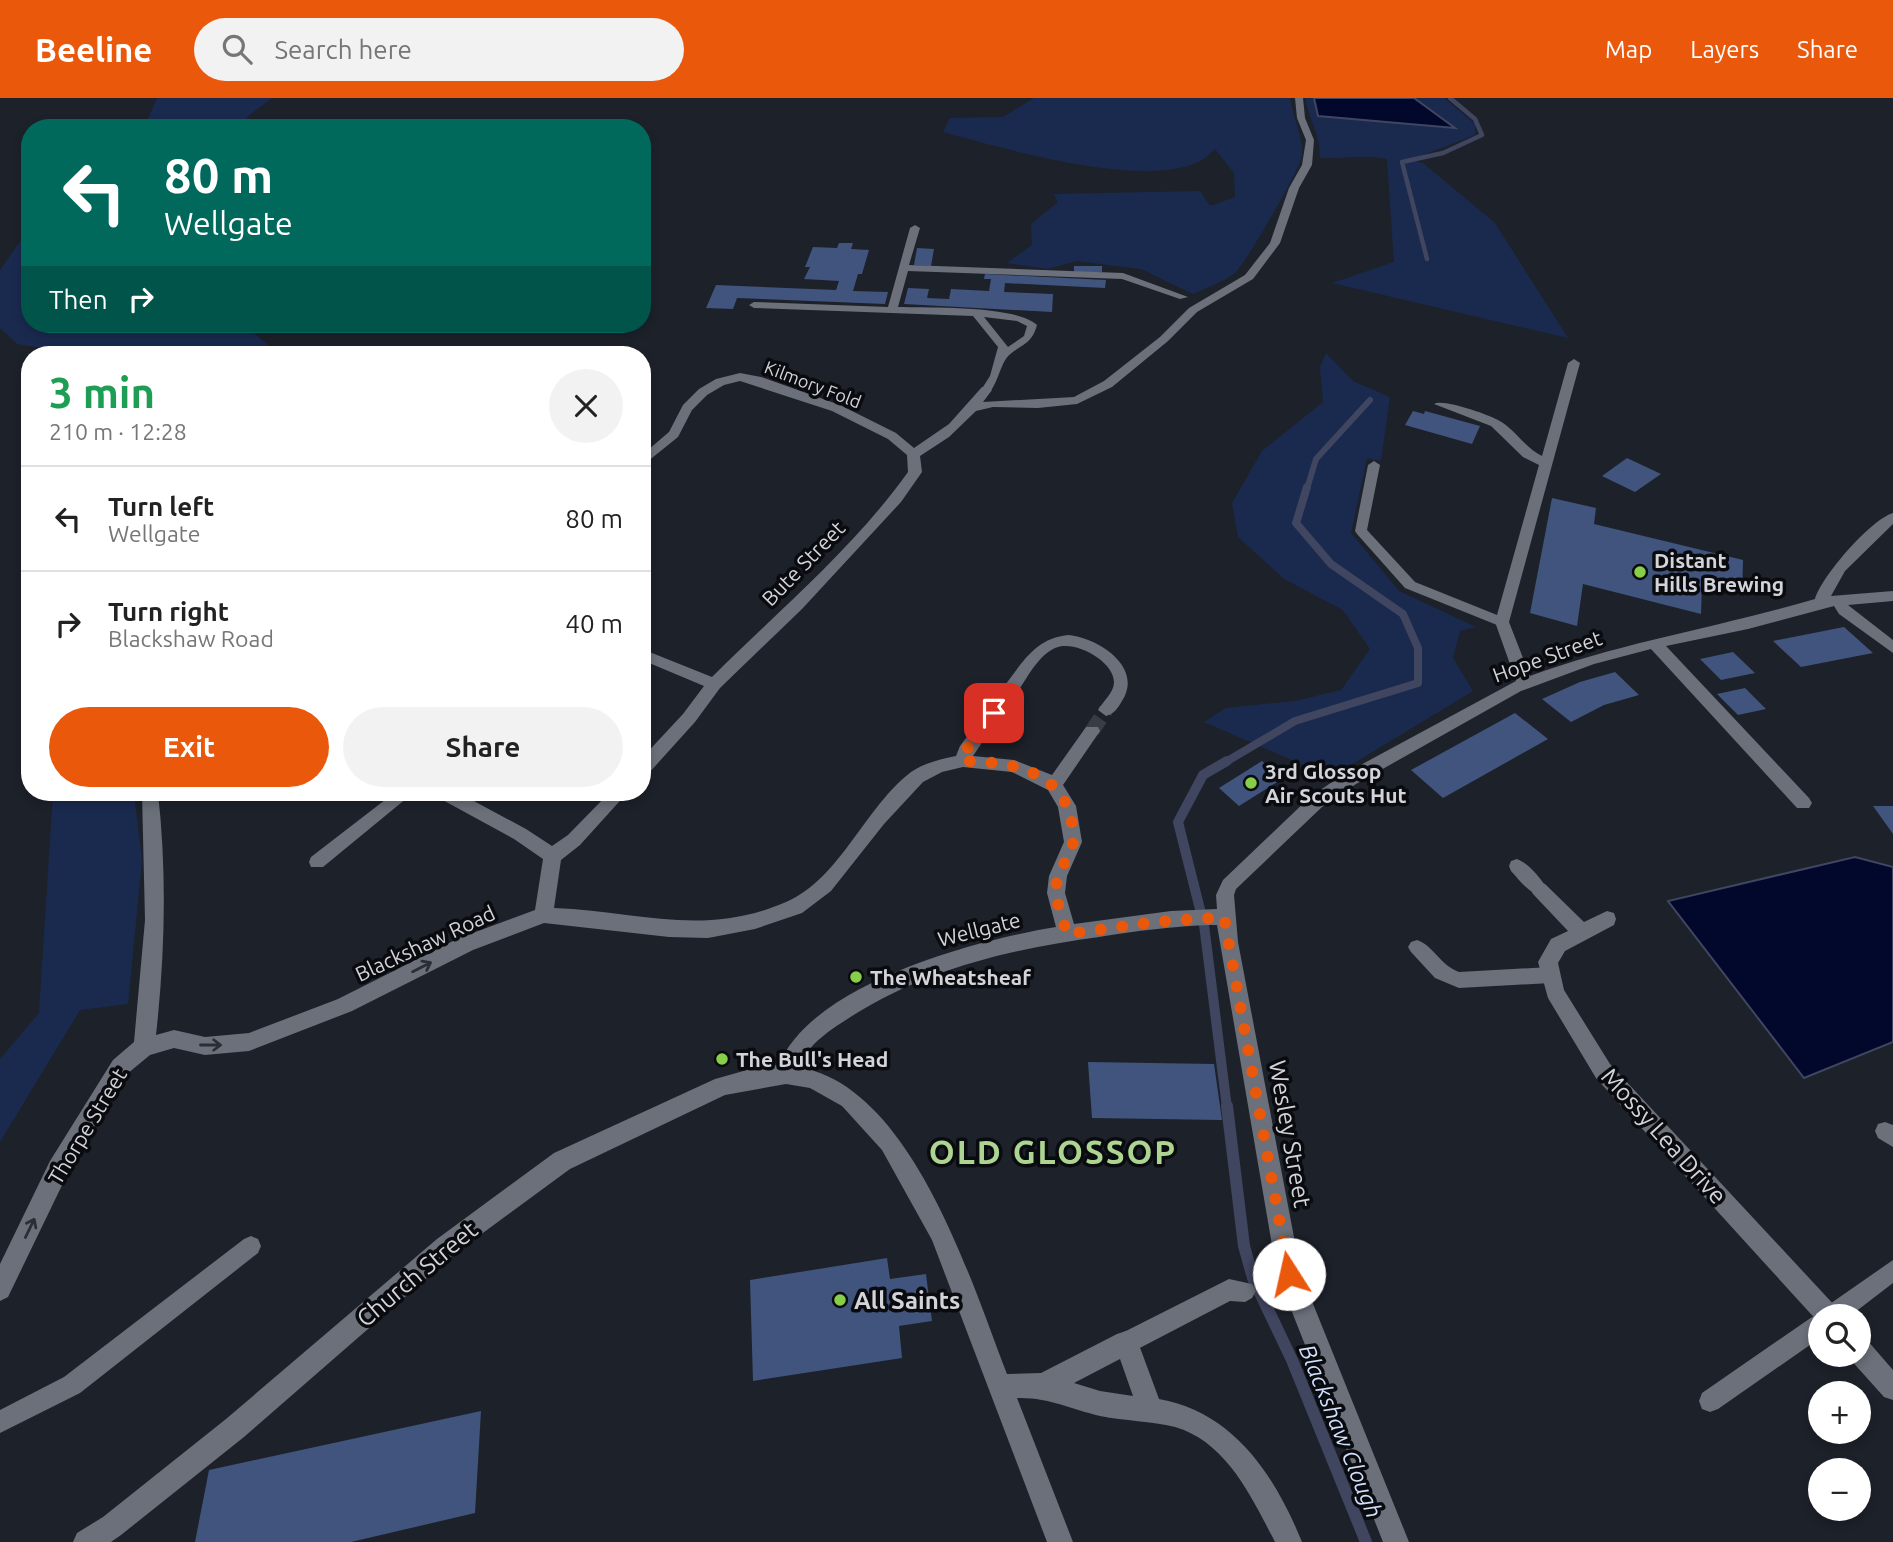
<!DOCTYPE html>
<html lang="en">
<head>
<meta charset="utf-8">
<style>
	:root { --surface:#fff; --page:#f2f2f2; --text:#222; --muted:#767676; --line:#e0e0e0; --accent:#ea580c }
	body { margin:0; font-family:Ubuntu,sans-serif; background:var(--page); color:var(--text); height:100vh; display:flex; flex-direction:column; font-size:26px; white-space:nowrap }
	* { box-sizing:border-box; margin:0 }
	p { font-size:23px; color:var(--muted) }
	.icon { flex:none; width:38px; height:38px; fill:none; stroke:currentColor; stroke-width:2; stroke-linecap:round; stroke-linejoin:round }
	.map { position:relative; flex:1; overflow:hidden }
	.panel { position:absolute; left:21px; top:248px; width:630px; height:455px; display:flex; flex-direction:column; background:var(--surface); border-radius:28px; box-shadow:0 4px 10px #0003 }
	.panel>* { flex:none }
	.guide { position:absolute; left:21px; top:21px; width:630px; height:214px; border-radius:28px; box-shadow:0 4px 10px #0003; background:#00695c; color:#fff; overflow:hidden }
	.fabs { position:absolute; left:1808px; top:1206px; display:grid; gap:14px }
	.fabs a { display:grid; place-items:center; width:63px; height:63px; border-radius:50%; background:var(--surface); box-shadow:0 4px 10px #0003; font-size:35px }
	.pin { position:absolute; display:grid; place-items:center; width:60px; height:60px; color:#fff; margin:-30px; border-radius:14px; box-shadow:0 4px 10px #0006 }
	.me { position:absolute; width:77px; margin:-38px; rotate:350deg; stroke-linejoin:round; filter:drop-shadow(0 0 5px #0008) }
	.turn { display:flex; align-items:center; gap:24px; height:147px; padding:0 28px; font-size:32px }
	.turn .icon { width:91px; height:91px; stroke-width:2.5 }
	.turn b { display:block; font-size:49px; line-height:60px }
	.then { display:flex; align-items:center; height:66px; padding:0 28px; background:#0003; gap:14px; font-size:26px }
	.round { display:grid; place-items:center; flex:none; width:74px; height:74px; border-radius:37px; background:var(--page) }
	.summary { display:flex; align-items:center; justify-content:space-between; height:119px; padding:0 28px }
	h1 { font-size:42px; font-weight:700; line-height:52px; color:#1e9e55 }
	.action { display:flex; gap:14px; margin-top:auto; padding:14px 28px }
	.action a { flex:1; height:80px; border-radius:42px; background:var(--accent); color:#fff; font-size:28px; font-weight:700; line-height:80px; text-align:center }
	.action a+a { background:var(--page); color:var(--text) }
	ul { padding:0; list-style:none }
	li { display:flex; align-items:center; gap:21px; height:105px; padding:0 28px; border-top:2px solid var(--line) }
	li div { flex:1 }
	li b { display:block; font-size:26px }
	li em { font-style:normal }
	header { display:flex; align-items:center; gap:42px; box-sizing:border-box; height:98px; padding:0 35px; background:var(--accent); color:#fff }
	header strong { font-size:33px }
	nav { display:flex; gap:38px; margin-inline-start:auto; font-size:24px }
	.search { width:490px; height:63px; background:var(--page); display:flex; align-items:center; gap:18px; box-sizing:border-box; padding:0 24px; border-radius:38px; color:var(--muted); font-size:26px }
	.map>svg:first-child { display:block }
	.green { fill:#1a2a4f }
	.water { fill:#01082b; stroke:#404560; stroke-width:2 }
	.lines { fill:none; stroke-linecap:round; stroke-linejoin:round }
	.stream-far4 { stroke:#404560; stroke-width:4.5 }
	.stream-far3 { stroke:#404560; stroke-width:6 }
	.stream-far2 { stroke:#404560; stroke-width:8 }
	.stream-far1 { stroke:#404560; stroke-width:10 }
	.stream { stroke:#404560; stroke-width:12 }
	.building { fill:#40547e }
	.minor-tunnel { stroke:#383c44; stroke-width:15; stroke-dasharray:15 8; stroke-linecap:butt }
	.service { fill:#6b707a; fill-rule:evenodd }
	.minor { fill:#6b707a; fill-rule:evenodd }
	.oneway { stroke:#2b2e34 }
	.route { stroke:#ea580c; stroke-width:12; stroke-dasharray:0 21.6 }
	.poi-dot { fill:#88cf49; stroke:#090b0f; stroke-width:2.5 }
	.labels { text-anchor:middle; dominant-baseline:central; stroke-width:7; stroke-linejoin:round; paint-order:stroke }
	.far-street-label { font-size:18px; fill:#d2d4da; stroke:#090b0f }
	.poi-label { font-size:21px; font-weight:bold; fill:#d2d4da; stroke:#090b0f; text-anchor:start }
	.street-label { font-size:21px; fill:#d2d4da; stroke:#090b0f }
	.water-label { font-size:23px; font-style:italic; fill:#d1dffb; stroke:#090b0f }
	.near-street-label { font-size:24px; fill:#d2d4da; stroke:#090b0f }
	.near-poi-label { font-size:24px; font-weight:bold; fill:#d2d4da; stroke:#090b0f; text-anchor:start }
	.near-district-label { font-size:33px; font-weight:bold; letter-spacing:2px; fill:#add491; stroke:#090b0f }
</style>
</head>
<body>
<header>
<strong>Beeline</strong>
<div class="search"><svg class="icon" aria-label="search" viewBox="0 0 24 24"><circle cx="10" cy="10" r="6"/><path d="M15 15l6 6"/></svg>Search here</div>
<nav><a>Map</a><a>Layers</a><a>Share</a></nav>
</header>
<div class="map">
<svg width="1893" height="1444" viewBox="0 0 1893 1444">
	<rect width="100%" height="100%" fill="#1d212a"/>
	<path class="green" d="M157,0H272L247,19L244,30H144Z
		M1034,0H1290C1292,17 1304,42 1302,57C1301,71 1247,162 1236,174C1226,183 1205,190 1193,196L1141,171L1077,163L1047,171L1007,165L1032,147L1031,126L1058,104L1054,96L1200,93L1210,108L1235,99L1234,75L1215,51C1211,54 1207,59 1202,62C1146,93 1003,50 943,34L950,20L1003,19Z
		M1305,0H1314L1318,18L1446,22L1414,0H1444L1475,26V37L1410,62L1423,65L1495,125L1568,240L1332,185L1394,164L1387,61C1364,56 1343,61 1320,60C1320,37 1310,22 1305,0Z
		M30,129V226H244L279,257H89L17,246L0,230V172Z
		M1326,255L1353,283L1390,299L1381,363L1367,360L1351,435L1399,493L1476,529L1460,533L1453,560L1473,593L1331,679L1204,624L1226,610L1295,603L1341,592L1370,551L1343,512L1284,481L1238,439L1232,405L1262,353L1323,304L1320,269Z
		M53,695H134L142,763L128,906L80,912L0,1044V961L39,915Z"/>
	<path class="water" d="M1314,0H1414L1455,30L1318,18Z
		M1855,759L1893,769V944L1804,980L1668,803Z"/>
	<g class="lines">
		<path class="stream-far4" d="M1427,161L1402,64L1443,55L1482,37L1475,21L1450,0"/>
		<path class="stream-far3" d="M1307,391L1316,361L1370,302"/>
		<path class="stream-far2" d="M1224,665L1295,623L1418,585V550L1403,516L1331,466L1296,425L1307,389"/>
		<path class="stream-far1" d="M1227,1010L1204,827L1178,724L1203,677L1227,663"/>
		<path class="stream" d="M1227,1008L1244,1148L1253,1180L1292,1262L1366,1444"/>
	</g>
	<path class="building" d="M839,145H853L851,151L869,152L862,176H858L853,193L888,194L885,206L737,200L733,211L706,210L716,187L836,192L839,183L804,181L810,169H805L813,149L837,150Z
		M917,150L934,151L931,168L914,167Z
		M1074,168H1102V174H1074Z
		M985,176L1106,182L1105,190L1005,185L1004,194L1053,196L1052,214L904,206L908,190L929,191L927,200L949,201L951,191L989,193L991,181H984Z
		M1413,313L1424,316L1425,313L1480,328L1472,346L1405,327Z
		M1627,360L1661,376L1635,394L1602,378Z
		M1552,400L1596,410L1594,426L1743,462L1742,497L1702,487L1701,516L1583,486L1577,528L1530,515Z
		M1844,529L1873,555L1801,569L1773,543Z
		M1733,554L1755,575L1721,582L1700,561Z
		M1615,574L1639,597L1604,607L1571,624L1542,601L1580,584Z
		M1745,590L1766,611L1738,617L1717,596Z
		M1515,615L1548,641L1443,700L1411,672Z
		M1262,663L1282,681L1239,708L1219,690Z
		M1873,708H1893V736Z
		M1088,964L1214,966L1222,1022L1092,1020Z
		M887,1160L890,1181L926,1176L932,1223L899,1228L902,1260L753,1283L750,1182Z
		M481,1313L475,1415L351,1444H195L209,1372Z"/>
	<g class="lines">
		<path class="minor-tunnel" d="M994,615L1008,595
			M1092,633L1106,612"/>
		<path class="service" d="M915,127L920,130L909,167L1123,175L1188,199L1180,201L1122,181L908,173L898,209C930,210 1015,207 1037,227C1031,251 1013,247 1004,264C999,274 997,284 990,294L986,295L981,292L990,278L998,249L973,218L754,210L749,207L754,204L888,209L910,130ZM984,219L1017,223L1027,228L1024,238L1008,249Z
			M1374,363L1380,367L1367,432L1415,484L1507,521L1509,524L1507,527H1497L1405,490L1357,436L1355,433L1368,367Z
			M394,695H413L323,769H311L309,764L311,759Z
			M1517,761C1528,765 1541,780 1547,791L1545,796C1531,800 1520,782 1511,773L1509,768L1511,763Z
			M1417,842C1434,848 1440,867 1459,874L1551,869L1557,872L1560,877L1557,882L1551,885L1459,890L1435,880L1411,854L1408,849L1411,844Z
			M1885,1024L1893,1027V1049L1878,1040L1875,1033L1878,1026Z
			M251,1138L258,1141L261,1148L258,1155L80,1295L0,1335V1312L64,1279L244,1141Z
			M1893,1162V1185L1850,1218H1820V1240L1718,1311L1710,1314L1702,1311L1699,1303L1702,1295L1812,1219L1822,1217L1824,1210Z
			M1229,1181L1252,1186L1256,1193L1252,1200L1245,1204L1230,1203L1134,1253L1126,1256L1118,1253L1115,1245L1118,1237Z"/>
		<path class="minor" d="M1295,0H1303L1305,20L1314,42L1312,67L1299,90L1280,145L1253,181L1197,214L1168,243L1112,289L1077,306L1038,310L993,309L976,313L949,339L920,358L922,374L901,404L802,511L720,590L695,624L648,676L642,677V660L683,616L704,588L642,562V551L712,579C779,512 853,451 908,374L907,357L888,341L832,313L740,283L724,287L707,297L692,312L678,339L642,368V357L669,334L683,307L699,291L716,281L740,275L761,279L840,307L896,335L914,350L949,326L982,289L992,292L983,304L1074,299L1104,283L1160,239L1189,210L1245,177L1270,145L1289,90L1302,67L1306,42L1297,20Z
			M1574,261L1580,265L1509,524L1530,578C1623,544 1721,529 1815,501C1822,478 1870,422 1893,415V426L1845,473L1831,498L1893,493V503L1848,507L1893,542V555L1839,516L1834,508L1748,531L1666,548L1809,700L1812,705L1809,710H1797L1651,551L1594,566L1521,593L1356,686L1322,709L1236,791L1234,797L1238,844L1301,1176L1409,1444H1383L1277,1176L1217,827H1211C1174,828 1136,833 1099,839C1011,851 929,870 852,918C832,931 808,945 799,969C912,989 970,1181 1007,1276L1041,1275L1117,1236L1126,1233L1135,1236L1159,1301C1234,1314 1275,1378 1302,1444H1275C1252,1400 1227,1344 1175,1329C1151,1323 1125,1323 1100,1318C1071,1311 1048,1299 1017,1300L1073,1444H1047L932,1142L882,1052L842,1008L810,990L786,986L725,997L570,1071L453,1157L244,1339L121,1437L111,1444H73L77,1435L103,1419L226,1321L437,1141L554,1055L715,981L754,970L779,967C811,886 976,842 1056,829L1047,795L1049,778L1064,744L1058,709L1048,692L1012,674L963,669L942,674L923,684L884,726L831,793L802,815L755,831L708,840L669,839L544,825L473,852L352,913L249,953L205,957L174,950L150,957L127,976L106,1008L66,1079L8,1199L0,1203V1166L50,1063L113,962L134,944L145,822L142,695H158C167,775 165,856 156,937L174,932L205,939L249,935L338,901L459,840L535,812L543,761L514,741L439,700L437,695H459L526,731L552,748L568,737L609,695H627L580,747L561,762L554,810C638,813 703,840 786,804C840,781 865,709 911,674C924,665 941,661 956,658L960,648L988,611L994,609L1002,615L973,658L1014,662L1052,677L1086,629H1098L1100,633L1063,687L1076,708L1082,744L1067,778L1065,795L1074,826L1171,813L1217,811L1216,797L1223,782L1310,699L1344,676L1516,583L1495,524L1539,367L1523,359L1491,328L1434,306C1442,300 1487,316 1498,322C1514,330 1524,349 1542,358L1568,265ZM1120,1261L1133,1298L1100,1293L1074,1285Z
			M1069,537C1098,540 1144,569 1122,603C1118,610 1114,616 1106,618L1098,612C1103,603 1114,595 1114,584C1114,563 1074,541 1055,550C1036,559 1026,583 1014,599H1002L1000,595L1002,591C1022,566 1034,540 1069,537Z
			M1539,783L1545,786L1584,824L1607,813L1614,815L1616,821L1614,827L1565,853L1558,865L1564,892L1610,966L1837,1210L1841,1218H1820V1226L1596,980L1548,900L1538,864L1551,841L1568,833L1533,796L1530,791L1533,786Z
			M1858,1239L1867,1242L1893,1272V1302L1884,1299L1849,1260L1848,1256H1858Z"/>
	</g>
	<defs><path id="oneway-shaft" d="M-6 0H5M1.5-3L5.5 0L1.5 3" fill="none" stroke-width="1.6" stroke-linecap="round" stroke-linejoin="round" transform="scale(1.75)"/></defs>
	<g class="oneway">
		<use href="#oneway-shaft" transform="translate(422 869) rotate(-27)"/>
		<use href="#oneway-shaft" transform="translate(211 947)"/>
		<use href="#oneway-shaft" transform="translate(30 1130) rotate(-64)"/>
	</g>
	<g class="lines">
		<path class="route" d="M994,615L966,652L963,663C1005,664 1057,670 1070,717C1072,725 1075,735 1073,744C1072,756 1062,766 1058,778C1052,797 1062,818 1067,836L1155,824L1224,819L1289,1176"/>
	</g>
	<g class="poi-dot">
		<circle cx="1640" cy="474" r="7"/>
		<circle cx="1251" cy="685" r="7"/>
		<circle cx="856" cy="879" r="7"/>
		<circle cx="722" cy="961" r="7"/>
		<circle cx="840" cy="1202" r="7"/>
	</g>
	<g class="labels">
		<g class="far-street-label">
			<text transform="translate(813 286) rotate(21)">Kilmory Fold</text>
		</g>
		<g class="poi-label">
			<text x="1654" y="462">Distant<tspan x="1654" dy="24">Hills Brewing</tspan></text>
			<text x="1265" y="673">3rd Glossop<tspan x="1265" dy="24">Air Scouts Hut</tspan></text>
			<text x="870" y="879">The Wheatsheaf</text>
			<text x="736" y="961">The Bull's Head</text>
		</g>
		<g class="street-label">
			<text transform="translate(803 465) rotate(-46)">Bute Street</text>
			<text transform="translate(1547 558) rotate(-20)">Hope Street</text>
			<text transform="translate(979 831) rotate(-14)">Wellgate</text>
			<text transform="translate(425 845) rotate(-25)">Blackshaw Road</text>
			<text transform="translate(87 1028) rotate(-59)">Thorpe Street</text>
		</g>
		<g class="water-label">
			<text transform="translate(1341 1333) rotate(68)">Blackshaw Clough</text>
		</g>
		<g class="near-street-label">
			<text transform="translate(1290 1036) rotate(80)">Wesley Street</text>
			<text transform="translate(1664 1038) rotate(48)">Mossy Lea Drive</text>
			<text transform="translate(417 1176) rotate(-40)">Church Street</text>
		</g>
		<g class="near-poi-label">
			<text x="854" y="1202">All Saints</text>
		</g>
		<g class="near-district-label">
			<text x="1053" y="1053">OLD GLOSSOP</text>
		</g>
	</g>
</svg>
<div class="fabs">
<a><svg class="icon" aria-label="search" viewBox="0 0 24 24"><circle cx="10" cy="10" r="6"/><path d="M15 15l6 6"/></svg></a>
<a>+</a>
<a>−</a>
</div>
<div class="pin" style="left:994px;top:615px;background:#d93025"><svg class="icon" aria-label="arrive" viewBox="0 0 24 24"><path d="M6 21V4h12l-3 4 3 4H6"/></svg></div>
<svg class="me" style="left:1289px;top:1176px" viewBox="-20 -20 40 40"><circle r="19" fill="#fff"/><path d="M0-13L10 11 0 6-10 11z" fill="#ea580c"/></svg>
<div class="guide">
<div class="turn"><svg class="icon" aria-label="left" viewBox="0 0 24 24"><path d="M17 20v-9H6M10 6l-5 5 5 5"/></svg><div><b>80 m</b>Wellgate</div></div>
<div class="then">Then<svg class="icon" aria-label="right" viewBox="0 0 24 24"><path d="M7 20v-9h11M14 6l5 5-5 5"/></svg></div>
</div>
<section class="panel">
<div class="summary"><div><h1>3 min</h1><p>210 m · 12:28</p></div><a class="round"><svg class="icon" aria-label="close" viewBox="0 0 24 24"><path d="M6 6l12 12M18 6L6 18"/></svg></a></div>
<ul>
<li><svg class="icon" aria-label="left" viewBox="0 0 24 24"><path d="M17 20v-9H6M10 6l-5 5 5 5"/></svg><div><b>Turn left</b><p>Wellgate</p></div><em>80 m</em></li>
<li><svg class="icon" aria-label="right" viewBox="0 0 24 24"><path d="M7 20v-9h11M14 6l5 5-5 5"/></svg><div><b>Turn right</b><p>Blackshaw Road</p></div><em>40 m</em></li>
</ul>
<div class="action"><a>Exit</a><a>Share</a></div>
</section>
</div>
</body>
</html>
